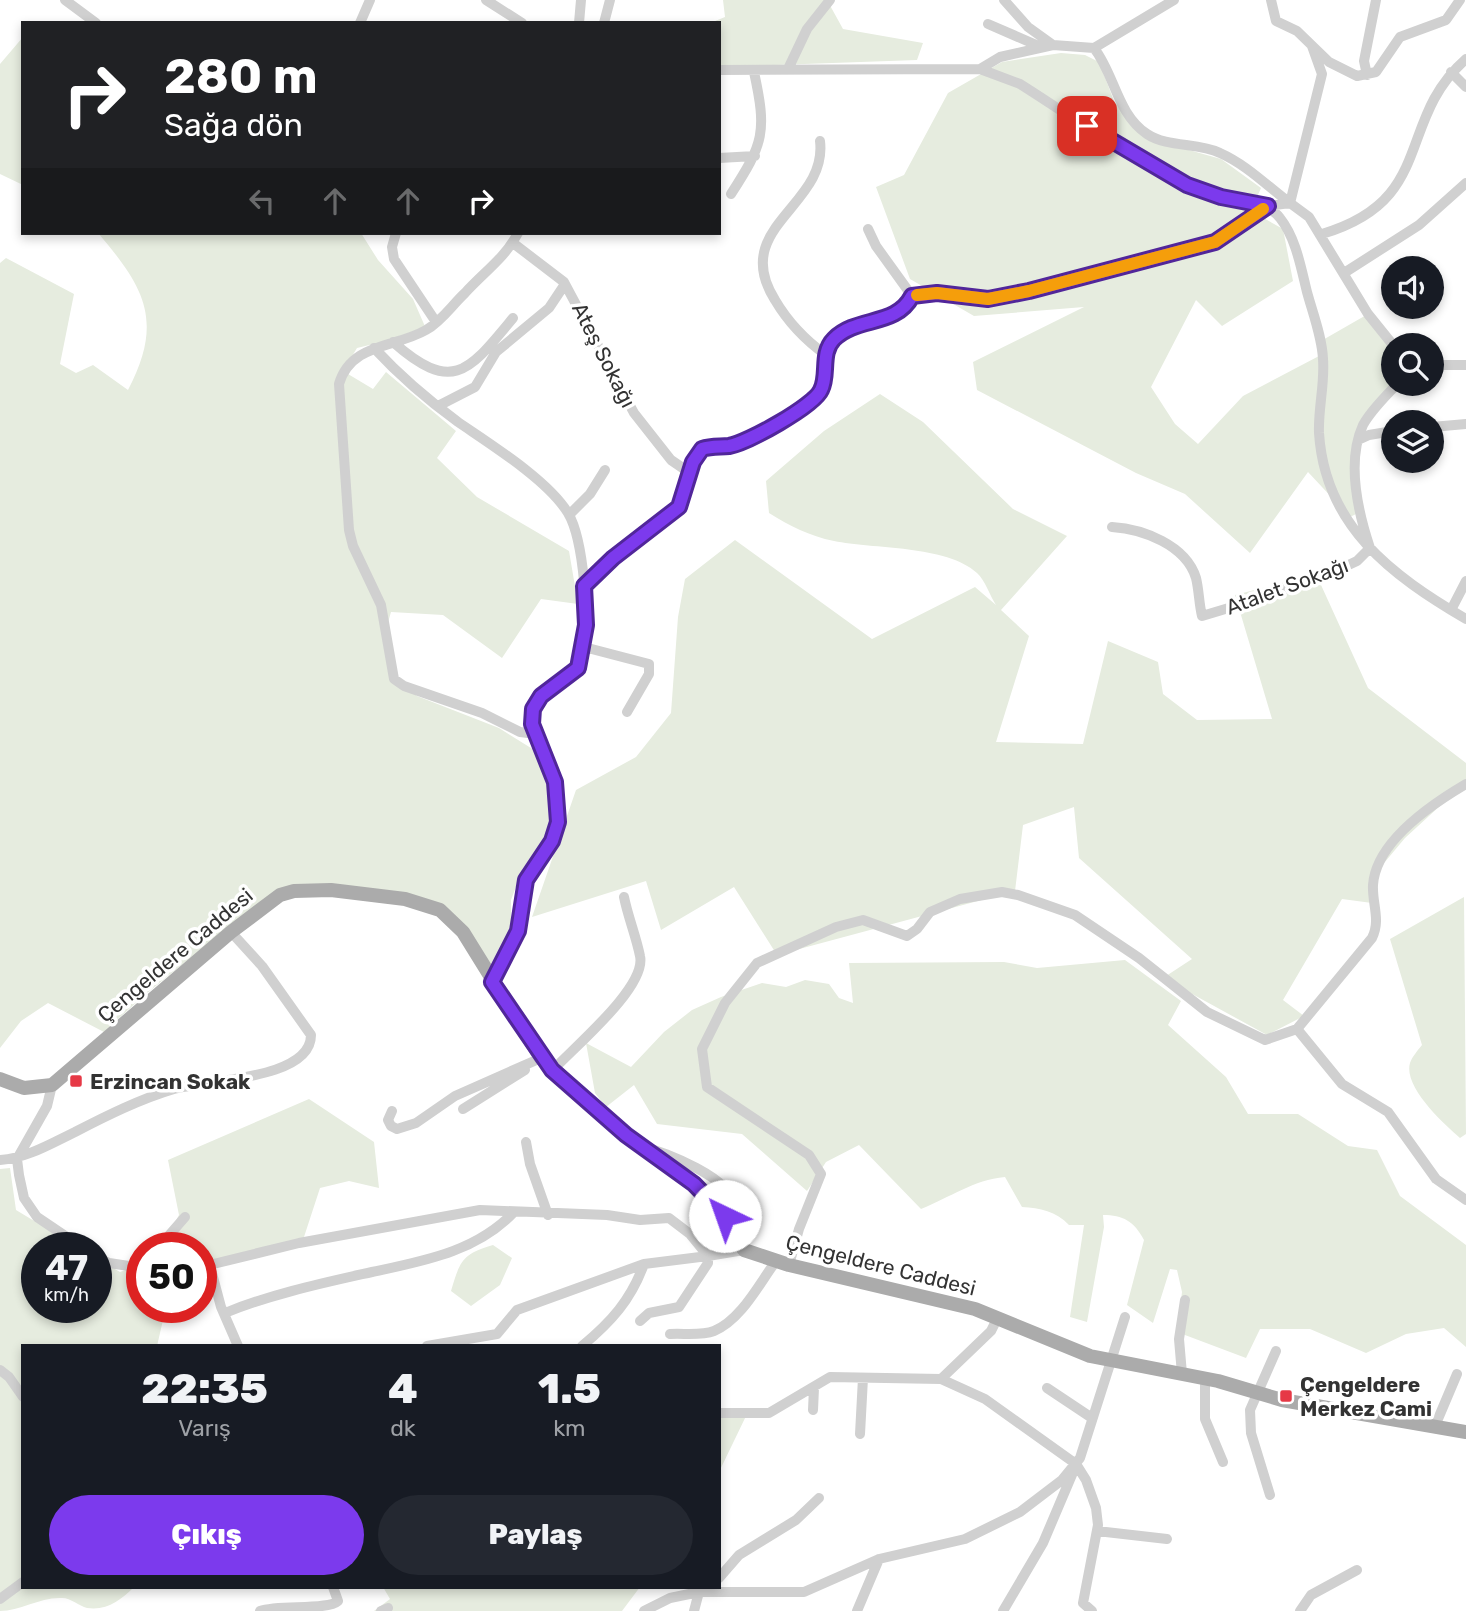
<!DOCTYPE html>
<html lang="tr">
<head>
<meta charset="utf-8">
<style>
	:root { --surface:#171b24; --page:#242831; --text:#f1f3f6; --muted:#9ea1a6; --accent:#7c3aed }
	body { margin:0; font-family:Rubik,sans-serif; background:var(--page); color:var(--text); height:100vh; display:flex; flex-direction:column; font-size:26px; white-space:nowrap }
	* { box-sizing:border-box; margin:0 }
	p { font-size:23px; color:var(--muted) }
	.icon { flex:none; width:38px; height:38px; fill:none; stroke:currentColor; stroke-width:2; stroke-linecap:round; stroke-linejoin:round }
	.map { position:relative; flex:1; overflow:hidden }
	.drawer { position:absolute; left:21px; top:1344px; width:700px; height:245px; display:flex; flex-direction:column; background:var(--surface); border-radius:0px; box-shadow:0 4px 10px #0003 }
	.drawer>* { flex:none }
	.top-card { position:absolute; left:21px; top:21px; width:700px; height:214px; border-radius:0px; box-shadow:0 4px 10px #0003; background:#202124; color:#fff; overflow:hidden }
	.controls { position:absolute; left:1381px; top:256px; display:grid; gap:14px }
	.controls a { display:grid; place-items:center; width:63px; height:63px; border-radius:50%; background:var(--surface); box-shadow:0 4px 10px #0003; font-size:35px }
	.speed { position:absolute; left:21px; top:1232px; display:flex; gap:14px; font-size:35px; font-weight:700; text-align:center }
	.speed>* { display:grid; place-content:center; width:91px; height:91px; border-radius:50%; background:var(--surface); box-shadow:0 4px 10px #0003; line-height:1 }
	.speed small { font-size:18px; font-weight:400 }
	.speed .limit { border:10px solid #d22; background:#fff; color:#111 }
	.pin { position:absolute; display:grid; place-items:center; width:60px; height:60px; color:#fff; margin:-30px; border-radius:14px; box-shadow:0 4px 10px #0006 }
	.me { position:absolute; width:77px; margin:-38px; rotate:318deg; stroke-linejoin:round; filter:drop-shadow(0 0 5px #0008) }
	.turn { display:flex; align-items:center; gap:24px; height:147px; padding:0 28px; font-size:32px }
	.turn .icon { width:91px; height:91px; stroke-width:2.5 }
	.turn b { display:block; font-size:49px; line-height:60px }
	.lanes { display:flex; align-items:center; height:66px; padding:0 28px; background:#0003; justify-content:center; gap:35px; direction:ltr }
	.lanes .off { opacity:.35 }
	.eta { display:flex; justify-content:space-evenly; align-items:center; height:119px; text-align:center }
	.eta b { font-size:42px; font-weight:800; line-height:49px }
	.action { display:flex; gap:14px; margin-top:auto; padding:14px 28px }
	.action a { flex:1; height:80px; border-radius:42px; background:var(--accent); color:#fff; font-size:28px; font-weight:800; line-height:80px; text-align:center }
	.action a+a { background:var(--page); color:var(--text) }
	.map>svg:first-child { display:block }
	.green { fill:#e6ecdf }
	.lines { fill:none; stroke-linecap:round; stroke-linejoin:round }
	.minor { stroke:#d0d0d0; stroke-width:10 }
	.major { stroke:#ababab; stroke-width:14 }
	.route-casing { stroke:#51269a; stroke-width:18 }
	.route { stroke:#7c3aed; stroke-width:12 }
	.slow { stroke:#f59e0b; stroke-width:12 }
	.poi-dot { fill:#e63946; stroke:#fff; stroke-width:2.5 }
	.labels { text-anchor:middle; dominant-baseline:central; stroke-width:7; stroke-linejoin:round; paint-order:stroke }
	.street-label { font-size:21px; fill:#333; stroke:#fff }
	.poi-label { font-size:21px; font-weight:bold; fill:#333; stroke:#fff; text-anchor:start }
</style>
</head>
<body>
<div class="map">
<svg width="1466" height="1611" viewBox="0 0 1466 1611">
	<rect width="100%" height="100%" fill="#fff"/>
	<path class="green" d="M723,0H827L843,29L923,43L917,60L719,67V23H710L725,17Z
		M23,37V185L0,174V64Z
		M1061,53L1085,55L1099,62L1114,101L1146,138L1221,159L1261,188L1251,211L1283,229L1293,281L1222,326L1196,300L1151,387L1175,424L1198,444L1243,396L1319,356L1321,341L1368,314L1393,345V383L1354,436L1356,514L1350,517L1308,472L1250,553L1185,494L1136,473L977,390L973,362L1084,307L974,316L910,279L876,187L904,175L948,93L1002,62Z
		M98,233H361L378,260L413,299L427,331L357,348L343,371L373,389L386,372L456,431L437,458L477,497L569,551L578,604L541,599L502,658L443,615L391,612L385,633L388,667L417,696L499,728L539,753L558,810L552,835L523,868L511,900V926L493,970L444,907L296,885C227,928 163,976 104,1032L48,1003L21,1021L0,1048V263L6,258L74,294L60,364L76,373L93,365L128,390C164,321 145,288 98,233Z
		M880,394L923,422L1013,509L1067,536L1001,610L1029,636L996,742L1083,744L1108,641L1158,662L1163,694L1197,720L1272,719L1235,595L1316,574L1368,688L1466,763V782L1405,838L1374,875L1372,903L1342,899L1283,1000L1304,1016L1267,1035L1163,978L1192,959L1079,858L1074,807L1023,825L1015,891L777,955L734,887L661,930L646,881L532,917L576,790L636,757L671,713L678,617L685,579L735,540L872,639L975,587L996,605C990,596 985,580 977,573C947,545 872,549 834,541C809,536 790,526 769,513L766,481L824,431Z
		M1464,897L1466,1134L1460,1138C1444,1124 1403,1087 1410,1063C1412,1057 1418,1050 1422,1045L1390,939Z
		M1125,960L1181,1001L1168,1025L1226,1077L1248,1114H1298L1348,1146L1377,1150L1400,1196L1466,1245V1347L1444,1328L1406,1334L1366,1353L1310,1329H1260L1246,1358L1177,1332L1182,1292L1177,1270L1170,1269L1153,1323L1127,1305L1144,1240C1134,1221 1123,1215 1103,1215L1104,1227L1087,1322L1070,1317L1084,1225H1069C1056,1211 1040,1208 1022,1207L1005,1177C973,1180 951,1197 921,1209L859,1145L826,1162L807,1191L742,1134L657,1124L634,1085L606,1107L595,1093L586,1043L631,1067L664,1032L692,1010L721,997L762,983L786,987L805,980L829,984L839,998L853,1003L849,963L1004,962L1037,968Z
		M309,1099L374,1142L379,1188L349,1181L320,1188L303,1240L201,1271V1248H161L179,1215L168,1160Z
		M10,1168L16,1210L79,1248H37V1307H96V1258L120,1272L142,1264V1307H166L157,1346H23V1587H134C121,1600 107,1611 87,1608C79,1606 71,1598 62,1598C40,1597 20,1611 0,1611V1169Z
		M493,1245L512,1258L500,1285L471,1306L451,1291C460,1261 462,1254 493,1245Z
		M747,1414L719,1472V1416Z
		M383,1587H640L622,1611H374L390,1599Z"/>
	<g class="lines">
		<path class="minor" d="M65,0L96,23
			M486,0L522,23
			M1004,0L1028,27L1053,45
			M1271,0L1276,21L1297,31L1329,62L1357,76L1376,72L1400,37L1446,20L1460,0
			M360,23L370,0
			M579,23L581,0
			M604,23L610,0
			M988,24L1041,47
			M1094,48C1115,75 1117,114 1147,134C1168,148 1198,142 1220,153C1247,165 1267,186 1290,203L1322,74L1312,46
			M788,69L807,29L830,0
			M980,69L1000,57L1053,45L1094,48L1174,0
			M719,70L980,69L1020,84C1077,120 1135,163 1198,189C1223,200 1264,197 1280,218C1296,238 1301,268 1307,292C1313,314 1322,337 1323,359C1325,384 1318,408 1319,433C1325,526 1391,575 1466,619
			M1451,72L1466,87
			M1367,75L1364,61L1376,0
			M820,141C828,206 729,227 775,300C788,322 805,340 826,355
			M719,158L755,156
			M731,194C764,143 767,132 754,72
			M868,229L876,246L912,296
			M396,233L392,247L394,259L436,322
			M518,233C505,258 484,272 465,293C452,305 442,321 426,330C395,348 351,343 339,384L349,530L353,546L381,605L394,679L404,686L482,713L520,732L536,734
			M1322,234C1437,200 1395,121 1466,59
			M513,243L564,282L634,413L671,460L690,473
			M1344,273L1419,225L1466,183
			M912,296L937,293L988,299L1029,291L1215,242L1268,206L1290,203L1309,217L1368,314L1393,345
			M393,342C453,395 469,371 513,318
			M374,348C400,376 428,400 458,422C490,444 548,480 568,513C584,540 590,623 583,654C576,684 537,684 532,717L555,782L558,822L552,841L526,880L518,931L503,966L492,982
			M1432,365H1466
			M438,406L475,387L496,352L549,308L565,284
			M1432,427L1466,424
			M1358,440L1369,435L1393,431
			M569,515L590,494L605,470
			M1112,527C1143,529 1186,545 1196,578C1199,590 1199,604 1202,616L1262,598L1342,568L1357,561L1370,548C1358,512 1346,462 1363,425C1371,410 1386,396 1398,383
			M584,586L613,558L679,507L693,462L702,449L730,446L770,429L818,395C826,384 825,357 832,340C857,322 897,325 912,296
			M1451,610L1466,581
			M584,647L649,664V674L627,712
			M1297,1029L1342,1084L1388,1112L1436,1179L1466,1200
			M552,1071C573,1048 647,987 640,956C636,936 628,917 624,897
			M52,1085L47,1106L17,1159L19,1175L24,1198L37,1217L83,1248
			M463,1109L525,1070
			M392,1111L388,1120L391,1126L397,1129L416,1123L455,1096L541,1058
			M526,1142L530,1164L548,1215
			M644,1147C665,1152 733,1179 733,1204L725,1217
			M0,1160C27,1158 50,1144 75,1132C106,1116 140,1099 174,1089C205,1080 311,1080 311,1035L262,966L231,932
			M158,1248L185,1217
			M96,1257L109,1263L142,1268
			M789,1265L799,1229L821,1174L809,1155L707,1087L702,1049L725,1003L757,963L836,927L863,920L907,936L917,929L930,912L960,899L1002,892L1018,895L1075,915L1139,958L1207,1012L1265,1040L1297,1029L1372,938C1381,920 1372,904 1373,885C1376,841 1432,804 1466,784
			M210,1266L221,1307L238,1346
			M201,1267L299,1243L480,1210L607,1215L640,1220L669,1218L690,1234L708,1256L744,1250
			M225,1313C271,1294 323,1283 372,1272C423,1261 476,1252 514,1212
			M670,1334C683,1333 701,1336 714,1331C741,1320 759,1284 776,1261
			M427,1346L497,1334L517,1310L644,1264
			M582,1346C611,1322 631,1300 644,1264L708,1256V1263L679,1307L649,1313L640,1321
			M0,1370L9,1377L23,1397
			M1182,1374L1179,1339L1185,1300
			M1205,1378V1419L1223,1462
			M941,1379L991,1331L998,1317
			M1047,1388L1092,1418
			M813,1410L814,1388
			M719,1413H769L830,1377L941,1379L985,1399L1076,1464L1086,1480L1096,1508L1098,1525L1083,1603L1092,1611
			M1435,1426L1457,1374
			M860,1434L863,1378
			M1270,1495L1251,1433L1250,1410L1276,1351
			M1097,1531L1167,1539
			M719,1578L739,1555L796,1520L819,1498
			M0,1599L23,1582
			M260,1611C279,1604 327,1611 338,1601L333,1587
			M381,1611L388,1608
			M644,1611L670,1598L699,1592H804L879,1559L965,1539L1020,1512L1062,1480L1080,1458L1125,1317
			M694,1611L699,1592
			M857,1611L879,1559
			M1003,1611L1043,1543L1074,1470
			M1300,1611L1311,1595L1357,1570"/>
		<path class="major" d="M0,1079L24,1088L52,1085L231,932L280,895L294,891L331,890L405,899L440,910L463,932L541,1058L626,1135L709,1197L744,1250L789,1265L975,1309L1090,1356L1218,1381L1282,1400L1466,1432"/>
	</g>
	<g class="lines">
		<defs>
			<path id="route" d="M725,1216L694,1184L626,1135L552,1070L492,982L518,931L526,880L552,841L558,822L555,782L532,724L533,709L541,696L578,668L586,625L584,586L613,558L679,507L693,462L702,449C711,446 720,447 729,446C747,443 814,406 821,390C829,375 820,353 834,339C857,316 896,327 912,296L937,293L988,299L1029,291L1215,242L1268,206L1221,197L1187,185L1087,126"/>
		</defs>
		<use href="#route" class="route-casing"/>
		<use href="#route" class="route"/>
		<path class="slow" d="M917,295L937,293L988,299L1029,291L1215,242L1263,209"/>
	</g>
	<g class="poi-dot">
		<rect x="69" y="1074" width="14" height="14" rx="3.5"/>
		<rect x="1279" y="1389" width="14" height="14" rx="3.5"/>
	</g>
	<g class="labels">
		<g class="street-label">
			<text transform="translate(604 355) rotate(63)">Ateş Sokağı</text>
			<text transform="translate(1287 586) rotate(-20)">Atalet Sokağı</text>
			<text transform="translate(175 955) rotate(-40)">Çengeldere Caddesi</text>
			<text transform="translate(881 1265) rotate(14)">Çengeldere Caddesi</text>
		</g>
		<g class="poi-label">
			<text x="90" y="1081">Erzincan Sokak</text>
			<text x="1300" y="1384">Çengeldere<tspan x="1300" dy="24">Merkez Cami</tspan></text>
		</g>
	</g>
</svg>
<div class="controls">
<a><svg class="icon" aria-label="sound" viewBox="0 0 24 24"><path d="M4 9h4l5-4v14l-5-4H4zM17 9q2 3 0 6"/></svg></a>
<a><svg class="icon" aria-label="search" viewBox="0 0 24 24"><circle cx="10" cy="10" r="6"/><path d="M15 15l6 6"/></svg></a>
<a><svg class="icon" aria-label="layers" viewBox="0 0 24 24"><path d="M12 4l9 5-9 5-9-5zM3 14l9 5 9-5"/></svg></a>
</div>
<div class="speed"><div>47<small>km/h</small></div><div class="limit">50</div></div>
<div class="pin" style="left:1087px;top:126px;background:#d93025"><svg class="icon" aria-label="arrive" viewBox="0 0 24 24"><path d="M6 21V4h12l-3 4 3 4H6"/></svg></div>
<svg class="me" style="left:725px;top:1216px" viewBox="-20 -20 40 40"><circle r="19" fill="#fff"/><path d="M0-13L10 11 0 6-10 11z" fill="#7c3aed"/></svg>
<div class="top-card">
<div class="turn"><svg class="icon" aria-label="right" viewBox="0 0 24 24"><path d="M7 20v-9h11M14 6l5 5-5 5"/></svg><div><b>280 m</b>Sağa dön</div></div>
<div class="lanes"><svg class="icon off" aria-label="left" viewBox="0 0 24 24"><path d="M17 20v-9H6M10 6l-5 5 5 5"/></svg><svg class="icon off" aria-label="ahead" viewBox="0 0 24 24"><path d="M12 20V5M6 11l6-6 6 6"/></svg><svg class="icon off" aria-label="ahead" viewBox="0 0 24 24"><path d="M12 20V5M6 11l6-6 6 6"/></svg><svg class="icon" aria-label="right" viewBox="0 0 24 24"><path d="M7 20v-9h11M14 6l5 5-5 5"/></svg></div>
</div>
<section class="drawer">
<div class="eta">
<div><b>22:35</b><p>Varış</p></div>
<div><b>4</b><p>dk</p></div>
<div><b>1.5</b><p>km</p></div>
</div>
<div class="action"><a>Çıkış</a><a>Paylaş</a></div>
</section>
</div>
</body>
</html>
